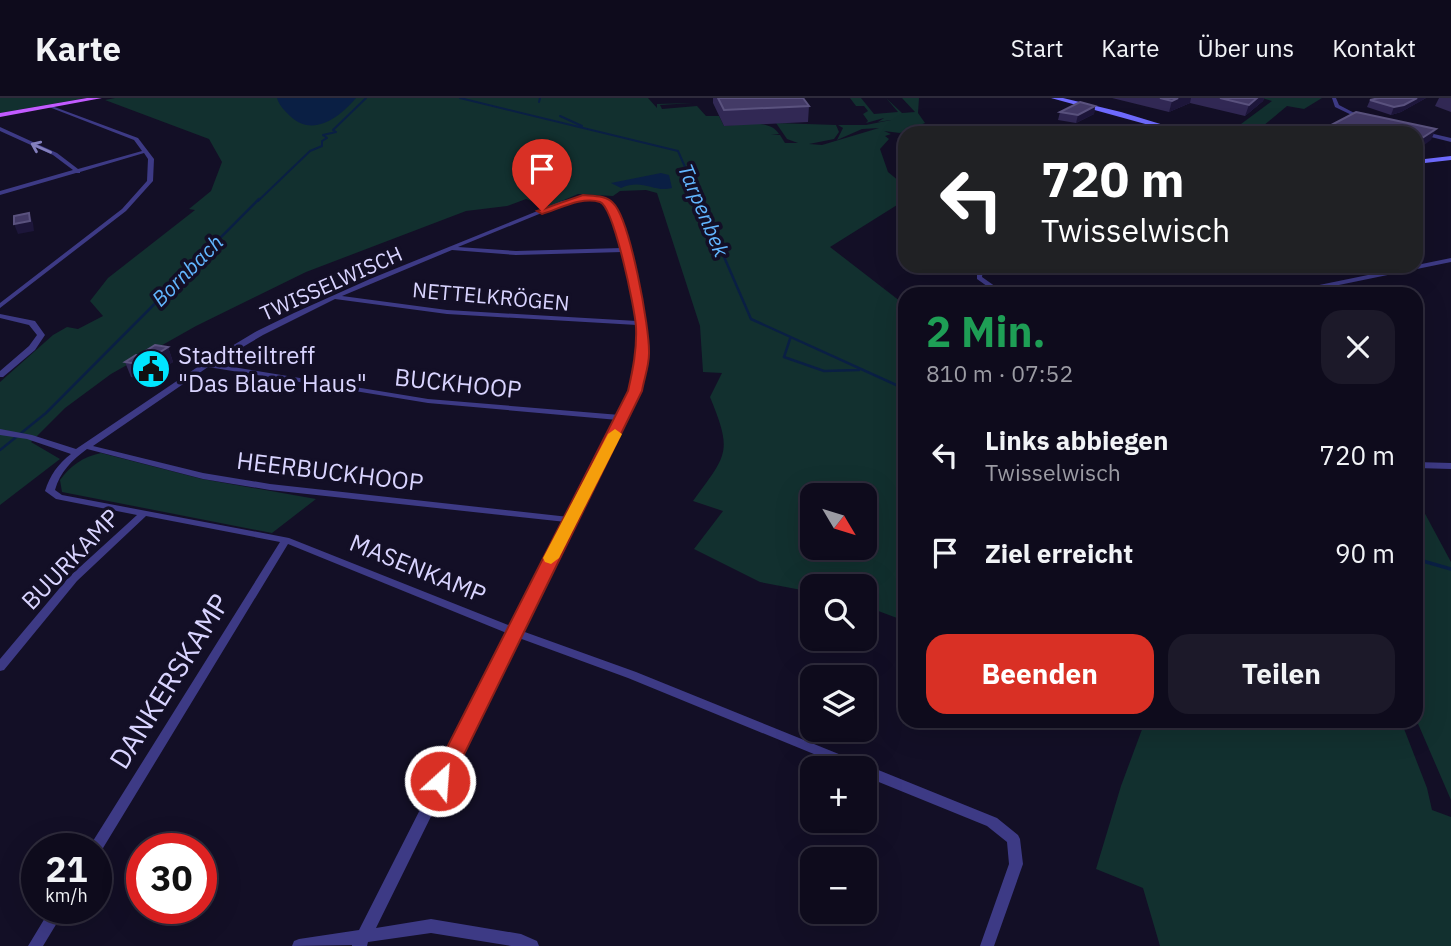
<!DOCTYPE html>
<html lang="de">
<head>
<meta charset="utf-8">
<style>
	:root { --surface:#0e0b1c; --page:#1c1929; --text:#f1f3f6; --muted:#9b9ba3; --line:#2e2b3b; --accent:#d93025 }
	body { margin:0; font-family:"IBM Plex Sans",sans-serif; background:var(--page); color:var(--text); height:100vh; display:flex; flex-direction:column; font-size:26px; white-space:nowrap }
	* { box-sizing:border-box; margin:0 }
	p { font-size:23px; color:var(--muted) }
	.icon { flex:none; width:38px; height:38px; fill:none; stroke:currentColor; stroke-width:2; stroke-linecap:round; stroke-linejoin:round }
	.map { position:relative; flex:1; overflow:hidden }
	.panel { position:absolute; left:898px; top:189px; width:525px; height:441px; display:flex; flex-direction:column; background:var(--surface); border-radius:21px; box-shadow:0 7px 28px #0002,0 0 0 2px var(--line) }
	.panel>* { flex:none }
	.banner { position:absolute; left:898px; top:28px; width:525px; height:147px; border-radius:21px; box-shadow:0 7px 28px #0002,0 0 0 2px var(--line); background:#202124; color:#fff; overflow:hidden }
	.needle { width:46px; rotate:128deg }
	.controls { position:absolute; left:800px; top:385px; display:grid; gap:14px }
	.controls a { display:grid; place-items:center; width:77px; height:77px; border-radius:14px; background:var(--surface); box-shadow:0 7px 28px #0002,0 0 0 2px var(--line); font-size:35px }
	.speed { position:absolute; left:21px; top:735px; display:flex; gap:14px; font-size:35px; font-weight:700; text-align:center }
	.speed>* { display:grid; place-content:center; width:91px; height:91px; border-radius:50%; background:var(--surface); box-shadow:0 7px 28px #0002,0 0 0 2px var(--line); line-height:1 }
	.speed small { font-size:18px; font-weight:400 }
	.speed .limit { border:10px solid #d22; background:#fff; color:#111 }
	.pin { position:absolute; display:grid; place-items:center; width:60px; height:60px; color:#fff; margin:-72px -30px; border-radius:50% 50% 50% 0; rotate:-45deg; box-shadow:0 0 7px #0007 }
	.pin .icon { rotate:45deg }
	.me { position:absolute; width:77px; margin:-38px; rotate:26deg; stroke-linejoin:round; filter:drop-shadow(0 0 5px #0008) }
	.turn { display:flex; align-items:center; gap:24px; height:147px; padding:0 28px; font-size:32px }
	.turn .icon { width:91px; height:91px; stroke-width:2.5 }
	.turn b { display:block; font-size:49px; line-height:60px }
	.round { display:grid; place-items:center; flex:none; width:74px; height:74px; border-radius:21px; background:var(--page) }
	.head { display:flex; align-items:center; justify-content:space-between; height:119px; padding:0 28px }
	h1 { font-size:42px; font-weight:800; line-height:52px; color:#1e9e55 }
	.action { display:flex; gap:14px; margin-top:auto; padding:14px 28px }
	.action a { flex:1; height:80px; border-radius:21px; background:var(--accent); color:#fff; font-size:28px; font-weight:800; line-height:80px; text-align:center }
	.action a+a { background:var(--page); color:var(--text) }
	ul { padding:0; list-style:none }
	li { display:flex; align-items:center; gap:21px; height:98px; padding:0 28px }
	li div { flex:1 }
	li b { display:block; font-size:26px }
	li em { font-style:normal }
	header { display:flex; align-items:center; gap:42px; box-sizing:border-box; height:98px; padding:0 35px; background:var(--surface); border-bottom:2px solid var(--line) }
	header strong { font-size:33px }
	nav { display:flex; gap:38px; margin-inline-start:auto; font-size:24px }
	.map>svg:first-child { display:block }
	.green { fill:#12302f; fill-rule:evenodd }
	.water { fill:#0a1f44 }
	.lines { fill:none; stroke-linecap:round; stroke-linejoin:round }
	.stream-far2 { stroke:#0a1f44; stroke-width:2 }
	.stream-far1 { stroke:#0a1f44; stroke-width:2.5 }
	.stream { stroke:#0a1f44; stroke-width:3.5 }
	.minor { fill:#3d3a85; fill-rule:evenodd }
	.secondary { fill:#6f6bff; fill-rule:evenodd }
	.primary { fill:#c25bff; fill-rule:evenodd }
	.wall { fill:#312854 }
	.shaded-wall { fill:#1d163a }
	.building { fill:#433a66; stroke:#5a527e; stroke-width:2 }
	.oneway { stroke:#837fbc }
	.route { fill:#d93025; stroke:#8d1f18; stroke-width:2 }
	.slow { fill:#f59e0b }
	.labels { text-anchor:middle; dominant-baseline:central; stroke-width:7; stroke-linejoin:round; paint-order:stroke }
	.far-water-label { font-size:21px; font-style:italic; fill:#62b6ff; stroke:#130f26 }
	.far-street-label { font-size:21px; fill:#d9d4ff; stroke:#130f26 }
	.poi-label { font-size:24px; fill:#d9d4ff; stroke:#130f26; text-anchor:start }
	.street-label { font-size:24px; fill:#d9d4ff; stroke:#130f26 }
	.near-street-label { font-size:28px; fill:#d9d4ff; stroke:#130f26 }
</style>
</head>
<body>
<header>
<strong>Karte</strong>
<nav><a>Start</a><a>Karte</a><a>Über uns</a><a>Kontakt</a></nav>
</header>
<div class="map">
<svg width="1451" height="848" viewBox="0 0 1451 848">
	<rect width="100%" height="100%" fill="#130f26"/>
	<path class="green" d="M0,0H86L0,15Z
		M115,0H648L657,10V6L693,5L660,7L662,11L697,8L706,18H719L724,28C741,27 770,20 779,36L771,37H780L785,45H798L787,41L776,25L836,27L839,34L834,41L809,46L822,47L879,30L862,31L837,42L843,30L838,27H866L891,22L878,24L884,20L866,25L868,23L863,16L868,13L864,8H856L850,0H861L874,16L898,14L886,0L902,15L915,14L902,0H919L918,15L925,25L900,35L884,33L891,36L885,38L889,41L880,51L888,74L905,88V102L830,149L905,207V523L865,508L864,488H812V494L760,484L694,451L723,413L693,403C727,356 733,355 710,299L722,275L703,274L700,228L657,95L646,92L620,93L613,98L578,96L548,109L526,101L507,108L466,113L306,174L196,228L111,276L65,310L31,344L60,361L0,407V284L53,237L67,229L78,231L103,218L90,203L108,180L195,112L189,111L211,93L222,64L209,41L105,2ZM812,397H864V450H812Z
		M1262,0H1322L1304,11L1287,8L1263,28L1241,26L1272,3Z
		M101,355L202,381L316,401L272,435L62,394L60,382C71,367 83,359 101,355Z
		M1416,399L1451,464V702L1416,621Z
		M1139,623H1401L1427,690L1432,712L1451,719V848H1160L1143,790L1096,771L1121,688L1144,626Z"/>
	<path class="water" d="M277,0H356C340,19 313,40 290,18C284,12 279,7 277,0Z
		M661,75L669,77L672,90C654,95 643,80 621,90L611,85Z"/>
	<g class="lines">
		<path class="stream-far2" d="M460,0L678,53L700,103
			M539,4L540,0
			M560,18L582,28
			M258,103L310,53L322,48V43L327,40L323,37L336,34L333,32L366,0"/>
		<path class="stream-far1" d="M699,101L751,221L905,291
			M790,241L784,259L824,273L859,272
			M0,352L46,315L259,101"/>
		<path class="stream" d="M1416,461L1451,471"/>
		<path class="minor" d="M1332,0H1336L1339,7L1364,20L1360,21L1335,9Z
			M49,7L138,40L154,61L153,83L126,113L0,210V205L122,111L147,83L148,61L144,55L80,74V75H76L0,97V93L73,72L53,57L0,33V29L57,55L78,71L142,53L134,42L49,9Z
			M1421,33L1451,40V44L1419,36V34Z
			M586,99L599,100L607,103L618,114L634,169L646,225L644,227C646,264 639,286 627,320L522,533L636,574L997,720L1018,737L1020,741L1023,766L994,848H980L1009,766L1007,744L987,728L864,678V670H848L628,580L519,540L376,830L431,821L521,836L537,843L539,848H511L431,835L368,844L367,848H352V847L292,848L294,843L299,841L359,832L509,536L288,446L100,755L96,756V751H88L280,444L146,418L77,483L4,572L0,573V561L69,479L137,417L56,401L45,393C50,377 58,366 71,356L27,341L0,337V331L32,337L76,351L202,266L257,233L294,215L370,181L562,103ZM593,102C616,107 617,131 622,150L516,153L458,149L566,105ZM452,152L516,157L623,154L633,194L637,223L447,212L342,198ZM335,201L447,216L637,227C638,259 631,287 620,317L428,301L214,266L263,237ZM208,269L428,305L618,322L569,419L270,386L203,375L93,348ZM87,351L203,381L270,392L566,424L513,529L289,440L62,397L55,392C60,374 72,362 87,351Z
			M1451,160V164L1295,196H1282L1285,194Z
			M980,168H987L983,172L982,179L1006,196H998L977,181V172Z
			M0,216L35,223L45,237L35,252L3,279H0V273L29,248L37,237L29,227L0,220Z
			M1416,364L1451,365V371L1416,370Z
			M51,810H66L43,848H28Z"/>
		<path class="secondary" d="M1051,0H1063L1121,14L1190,35H1178Z
			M1451,58V62L1416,66V62Z"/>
		<path class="primary" d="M87,0H102L0,19V15Z"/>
	</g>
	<path class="wall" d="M713,0H803L809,8L808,24L724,28L713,5Z
		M1112,0H1264L1263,3L1245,18L1190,5L1169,14Z
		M1379,0H1426L1401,14L1391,17L1367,9L1370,2Z
		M1439,0H1451V14L1435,8Z
		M1095,8L1094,16L1076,25L1058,22L1060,14Z
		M168,249L173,264L162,271L152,269L154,274L143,281L131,279L125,264L146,259L144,254Z"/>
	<path class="shaded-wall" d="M1178,0H1191L1190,5L1169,14L1172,3Z
		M1257,0H1264L1263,3L1245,18L1249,7Z
		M1417,0H1426L1401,14L1391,17L1394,9Z
		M1095,8L1094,16L1076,25L1078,17Z
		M1436,31L1431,42L1416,53V44Z
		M29,115L33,125L34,133L18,136L14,126Z
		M168,249L173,264L162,271L157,256Z
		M148,259L154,274L143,281L137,266Z"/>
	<path class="building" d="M718,0H803L809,8L724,12Z
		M1160,0H1178L1172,3Z
		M1220,0H1257L1249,7Z
		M1379,0H1417L1404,7L1394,9L1370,2Z
		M1080,4L1095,8L1078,17L1060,14Z
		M1356,14L1436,31L1416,44V35H1316Z
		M971,27L994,34L992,35H952L942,33Z
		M29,115L30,123L14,126V118Z
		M155,247L168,249L157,256L144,254Z
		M136,257L148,259L137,266L125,264Z"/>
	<defs><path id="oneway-shaft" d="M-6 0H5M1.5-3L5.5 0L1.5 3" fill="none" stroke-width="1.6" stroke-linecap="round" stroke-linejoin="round" transform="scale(1.75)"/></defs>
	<use class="oneway" href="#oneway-shaft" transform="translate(41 50) rotate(-156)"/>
	<path class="route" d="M583,97C593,98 606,97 613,105C630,121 650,231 649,256C649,268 644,281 642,293L451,683L448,689L440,691L433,689L430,683L628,293C633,271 637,251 636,229C635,211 614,109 600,104C582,98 559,111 542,116L537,113Z"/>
	<path class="slow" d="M615,331L622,336L559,460L551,466L545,464L543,460L608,336Z"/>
	<defs>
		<symbol id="civic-disc" viewBox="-11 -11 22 22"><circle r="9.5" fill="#00e5ff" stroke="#130f26"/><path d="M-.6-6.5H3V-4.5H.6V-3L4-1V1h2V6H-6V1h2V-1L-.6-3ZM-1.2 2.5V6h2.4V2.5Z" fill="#111"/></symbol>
	</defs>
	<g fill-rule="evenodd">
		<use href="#civic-disc" x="129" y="249" width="44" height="44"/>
	</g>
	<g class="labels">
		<g class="far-water-label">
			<text transform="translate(704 112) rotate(67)">Tarpenbek</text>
			<text transform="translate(187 172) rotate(-45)">Bornbach</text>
		</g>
		<g class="far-street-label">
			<text transform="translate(331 185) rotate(-24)">TWISSELWISCH</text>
			<text transform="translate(491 198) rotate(5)">NETTELKRÖGEN</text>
		</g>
		<g class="poi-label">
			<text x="178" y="257">Stadtteiltreff<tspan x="178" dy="28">"Das Blaue Haus"</tspan></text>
		</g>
		<g class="street-label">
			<text transform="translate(458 285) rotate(6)">BUCKHOOP</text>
			<text transform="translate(330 373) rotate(7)">HEERBUCKHOOP</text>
			<text transform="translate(70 461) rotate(-46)">BUURKAMP</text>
			<text transform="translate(418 470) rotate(22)">MASENKAMP</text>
		</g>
		<g class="near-street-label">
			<text transform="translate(169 583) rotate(-58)">DANKERSKAMP</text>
		</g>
	</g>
</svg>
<div class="controls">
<a><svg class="needle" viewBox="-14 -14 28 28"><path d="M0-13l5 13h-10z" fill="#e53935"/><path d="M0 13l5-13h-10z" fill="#9b9ba3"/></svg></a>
<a><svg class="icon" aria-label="search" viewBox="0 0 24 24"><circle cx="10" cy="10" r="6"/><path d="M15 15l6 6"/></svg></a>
<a><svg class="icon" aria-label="layers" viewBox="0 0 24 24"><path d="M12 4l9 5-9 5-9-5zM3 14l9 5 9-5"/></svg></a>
<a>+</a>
<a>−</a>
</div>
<div class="speed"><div>21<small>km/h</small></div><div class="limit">30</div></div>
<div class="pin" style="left:542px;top:113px;background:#d93025"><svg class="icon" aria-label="arrive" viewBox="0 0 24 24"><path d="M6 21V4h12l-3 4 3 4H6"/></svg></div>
<svg class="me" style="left:440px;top:683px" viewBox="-20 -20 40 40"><circle r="17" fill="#d93025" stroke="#fff" stroke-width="3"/><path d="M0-11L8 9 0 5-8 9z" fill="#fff"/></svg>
<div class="banner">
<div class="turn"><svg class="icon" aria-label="left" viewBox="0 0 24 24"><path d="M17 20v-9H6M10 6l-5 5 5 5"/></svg><div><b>720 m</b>Twisselwisch</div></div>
</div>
<section class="panel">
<div class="head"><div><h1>2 Min.</h1><p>810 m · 07:52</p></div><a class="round"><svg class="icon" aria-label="close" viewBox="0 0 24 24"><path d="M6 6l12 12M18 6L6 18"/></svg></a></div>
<ul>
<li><svg class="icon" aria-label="left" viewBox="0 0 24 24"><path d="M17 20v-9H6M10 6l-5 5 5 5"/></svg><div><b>Links abbiegen</b><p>Twisselwisch</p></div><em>720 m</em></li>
<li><svg class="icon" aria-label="arrive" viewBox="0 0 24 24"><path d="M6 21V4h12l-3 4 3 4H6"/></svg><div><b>Ziel erreicht</b></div><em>90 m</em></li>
</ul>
<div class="action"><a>Beenden</a><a>Teilen</a></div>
</section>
</div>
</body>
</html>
